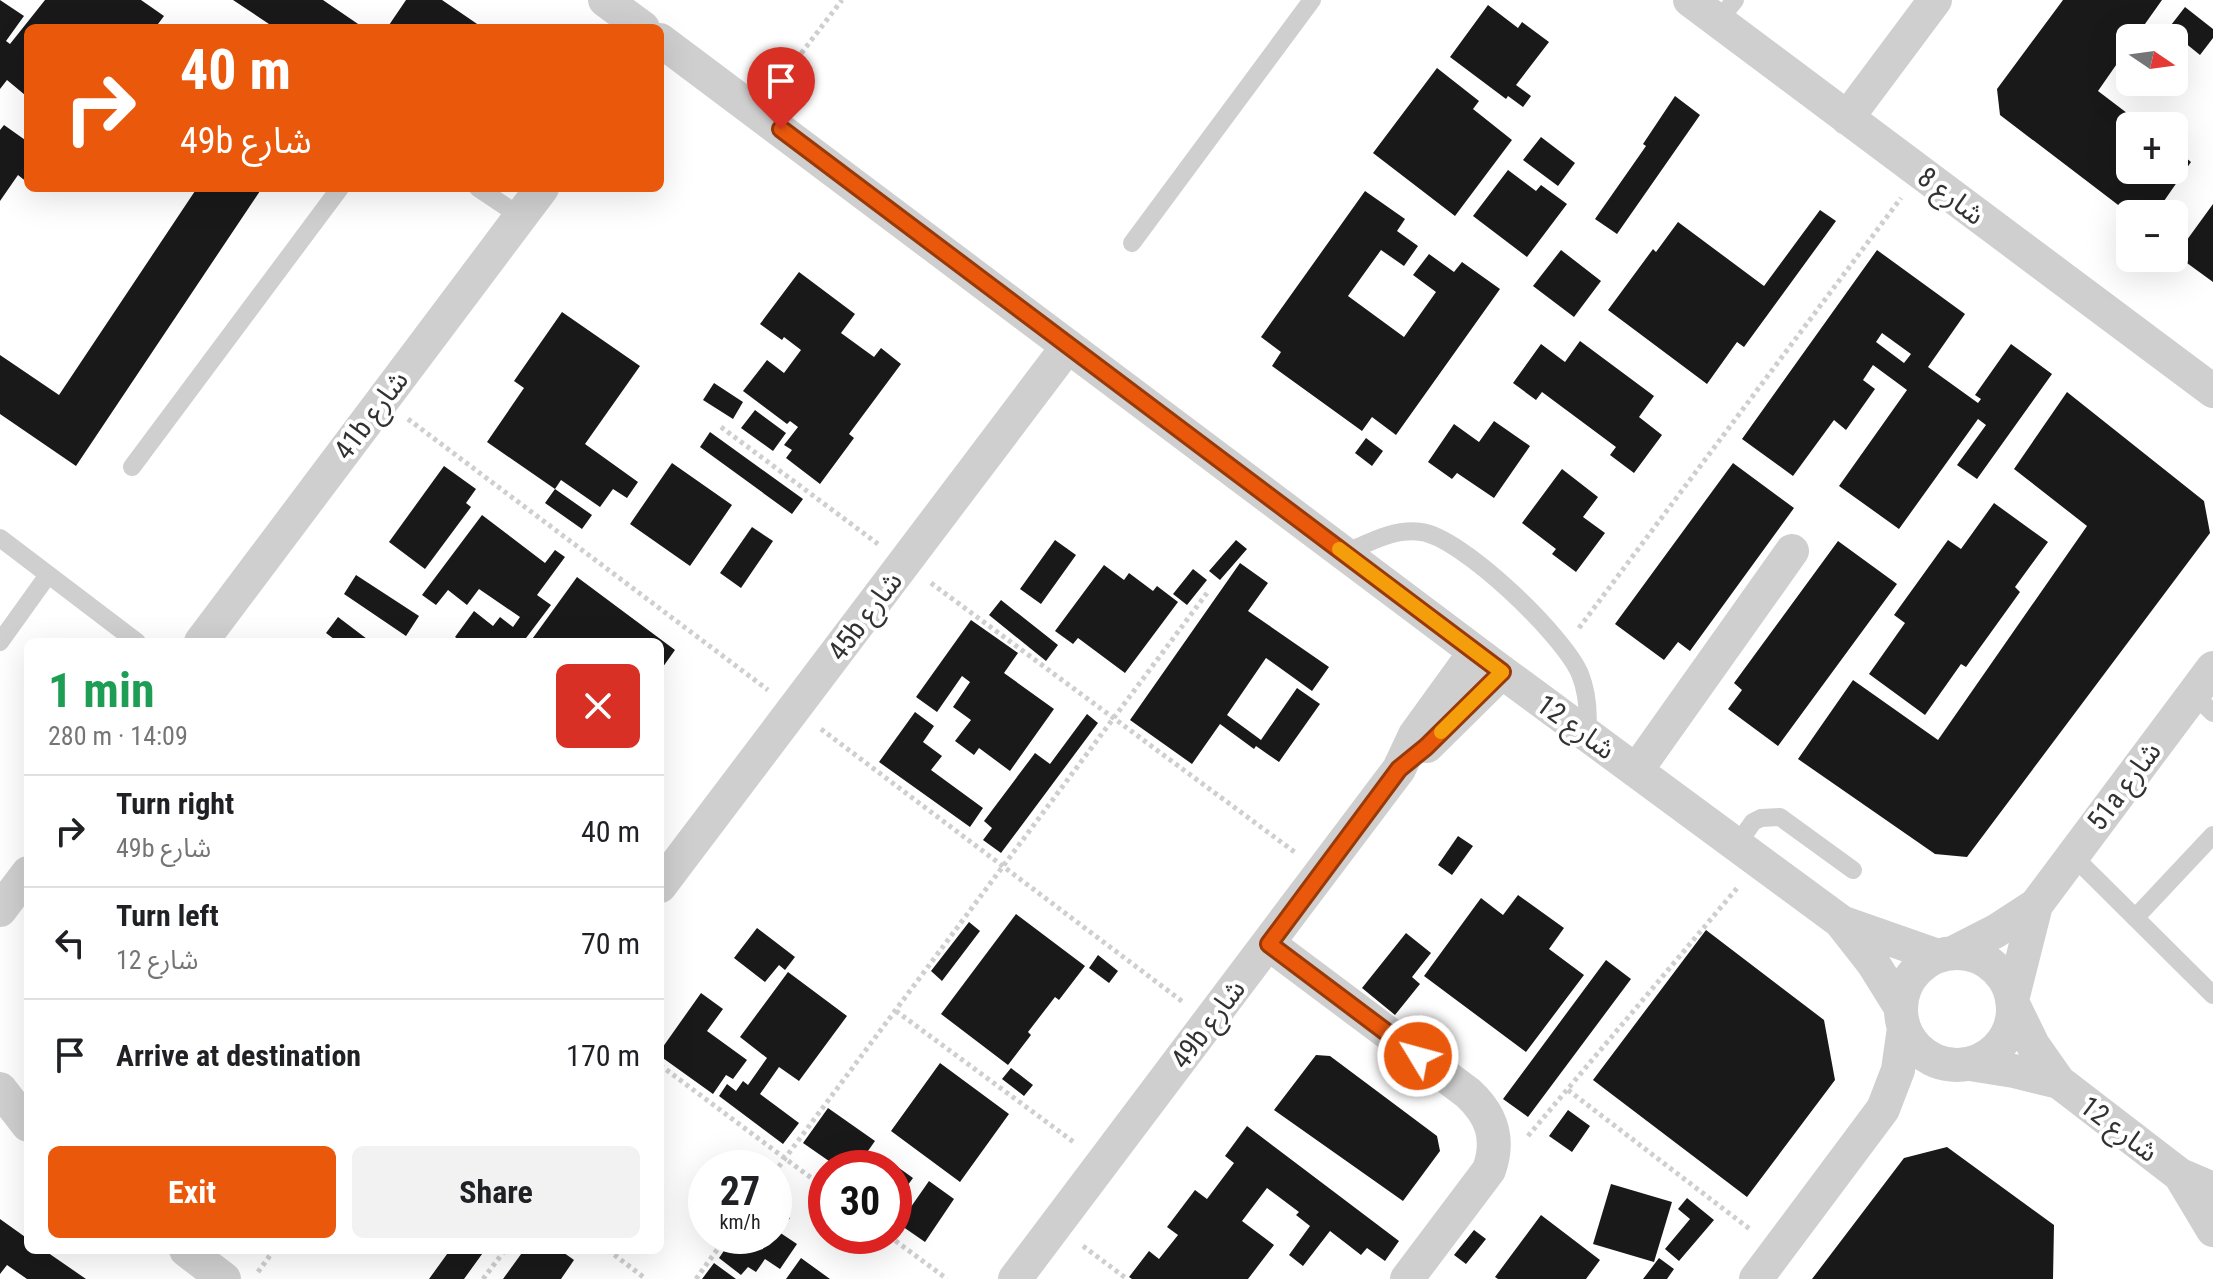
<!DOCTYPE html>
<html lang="en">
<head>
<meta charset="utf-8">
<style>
	:root { --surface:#fff; --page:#f2f2f2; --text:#202124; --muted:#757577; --line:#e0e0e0; --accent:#ea580c }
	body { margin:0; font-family:"Roboto Condensed","Noto Sans Arabic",sans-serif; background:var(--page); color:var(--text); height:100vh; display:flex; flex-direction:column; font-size:30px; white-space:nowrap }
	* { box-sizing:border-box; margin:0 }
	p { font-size:26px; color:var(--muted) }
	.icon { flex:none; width:44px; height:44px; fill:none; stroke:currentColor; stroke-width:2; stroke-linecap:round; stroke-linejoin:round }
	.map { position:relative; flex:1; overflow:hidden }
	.details { position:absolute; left:24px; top:638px; width:640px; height:616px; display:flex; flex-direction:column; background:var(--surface); border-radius:12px; box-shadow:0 8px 32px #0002 }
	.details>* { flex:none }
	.hud { position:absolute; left:24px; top:24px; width:640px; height:168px; border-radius:12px; box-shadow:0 8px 32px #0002; background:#ea580c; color:#fff; overflow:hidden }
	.needle { width:52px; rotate:103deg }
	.fabs { position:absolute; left:2116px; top:24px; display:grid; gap:16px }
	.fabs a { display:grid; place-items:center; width:72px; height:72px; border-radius:12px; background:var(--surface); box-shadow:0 8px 32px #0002; font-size:40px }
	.speed { position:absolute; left:688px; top:1150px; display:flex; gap:16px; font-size:40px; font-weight:700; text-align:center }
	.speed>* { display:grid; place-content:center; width:104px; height:104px; border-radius:50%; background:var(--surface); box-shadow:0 8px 32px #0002; line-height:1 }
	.speed small { font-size:20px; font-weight:400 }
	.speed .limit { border:12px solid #d22; background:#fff; color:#111 }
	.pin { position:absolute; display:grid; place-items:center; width:68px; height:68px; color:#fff; margin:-82px -34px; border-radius:50% 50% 50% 0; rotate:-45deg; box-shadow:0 0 8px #0007 }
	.pin .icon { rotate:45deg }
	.me { position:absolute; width:88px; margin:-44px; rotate:307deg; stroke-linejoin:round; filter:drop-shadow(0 0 6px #0008) }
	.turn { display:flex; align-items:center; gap:28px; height:168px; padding:0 24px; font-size:36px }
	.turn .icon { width:104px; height:104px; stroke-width:2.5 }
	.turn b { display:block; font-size:56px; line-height:68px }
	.round { display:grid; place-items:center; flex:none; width:84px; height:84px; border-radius:12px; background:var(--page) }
	.summary { display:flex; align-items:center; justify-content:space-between; height:136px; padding:0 24px }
	h1 { font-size:48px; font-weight:700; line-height:60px; color:#1e9e55 }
	.cta { display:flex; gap:16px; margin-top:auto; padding:16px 24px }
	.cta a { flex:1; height:92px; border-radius:12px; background:var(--accent); color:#fff; font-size:32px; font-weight:700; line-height:92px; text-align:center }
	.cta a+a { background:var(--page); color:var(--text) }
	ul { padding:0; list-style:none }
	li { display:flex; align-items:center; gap:24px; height:112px; padding:0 24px; border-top:2px solid var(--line) }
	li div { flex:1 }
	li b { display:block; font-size:30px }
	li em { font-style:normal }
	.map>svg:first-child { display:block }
	.building { fill:#191919; fill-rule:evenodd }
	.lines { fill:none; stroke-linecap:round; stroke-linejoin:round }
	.path { stroke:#cfcfcf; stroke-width:5; stroke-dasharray:4 4; stroke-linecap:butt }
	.lane { stroke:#cfcfcf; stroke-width:18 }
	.street { stroke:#cfcfcf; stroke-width:34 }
	.route-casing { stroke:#983908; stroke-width:20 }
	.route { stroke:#ea580c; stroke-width:14 }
	.slow { stroke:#f59e0b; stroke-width:14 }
	.labels { text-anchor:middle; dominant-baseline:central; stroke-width:8; stroke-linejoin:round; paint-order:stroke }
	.street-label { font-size:28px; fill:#323232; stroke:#fff }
</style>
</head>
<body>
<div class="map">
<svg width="2213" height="1279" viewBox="0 0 2213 1279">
	<rect width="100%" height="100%" fill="#fff"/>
	<path class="building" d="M0,0L24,16L6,41L10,44L45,0H141L164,16L155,28H28V90L25,95L7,80L0,89Z
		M233,0H323L364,28H275Z
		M406,0H442L483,28H387Z
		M2063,0H2162L2135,38H2130V45L2098,91L2144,126H2130V170H2174V148L2191,162L2155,214H2130L2000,115L1997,89Z
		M1488,5L1518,28L1522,22L1549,42L1516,85L1531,96L1523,107L1508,96L1506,99L1450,57Z
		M2185,7L2213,29V38L2200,55L2168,29Z
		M1437,68L1479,101L1473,109L1512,140L1455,216L1373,153Z
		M1675,96L1700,115L1617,234L1595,219L1646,146L1643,144Z
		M4,125L28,142V183L18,175L0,201V130Z
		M1541,137L1575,163L1558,186L1523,160Z
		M1508,170L1536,191L1541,185L1567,204L1527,257L1473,216Z
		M197,188H262L76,466L0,414V355L59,395Z
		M1365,191L1405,219L1397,231L1418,246L1404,266L1381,250L1348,296L1404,337L1436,292L1413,275L1429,254L1454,272L1462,262L1500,289L1396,435L1372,417L1362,431L1272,366L1281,352L1261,337Z
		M2213,204V282L2176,255Z
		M1820,210L1836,221L1744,347L1737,342L1707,384L1608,310L1653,249L1656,252L1678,222L1764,286Z
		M1561,250L1601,281L1574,317L1533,286Z
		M1877,250L1965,314L1928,367L1978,403L1981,399L1975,395L2011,344L2052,374L1977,479L1957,465L1986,425L1978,419L1899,529L1839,486L1907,390L1873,365L1863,380L1875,389L1846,430L1834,420L1793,476L1742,439ZM1882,333L1911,354L1904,363L1876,342Z
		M799,272L855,314L841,333L874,357L881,348L901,364L849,434L854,438L820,484L786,458L792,450L784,445L798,427L790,421L787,424L743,391L767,360L784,373L801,350L784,337L782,340L760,324Z
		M562,312L640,366L585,444L638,482L627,498L613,489L600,507L561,480L555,489L487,442L524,388L514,381Z
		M1580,341L1654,396L1639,417L1662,435L1634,473L1610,455L1616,447L1542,392L1536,400L1513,383L1541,344L1565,362Z
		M714,383L743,402L733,419L703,400Z
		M2067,392L2204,501L2210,533L1967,857L1935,854L1798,759L1853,680L1938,740L2087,526L2014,469Z
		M755,410L786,433L773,451L741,428Z
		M1494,421L1530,446L1494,498L1457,473L1452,479L1428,462L1454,424L1479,442Z
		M710,432L803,499L792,514L700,447Z
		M1366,438L1383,451L1372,466L1355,453Z
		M672,463L732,505L690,566L630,524Z
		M1733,463L1794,508L1690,651L1678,642L1664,660L1615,624Z
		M444,466L476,489L466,503L471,507L425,569L389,542Z
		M1562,469L1598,497L1583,517L1605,533L1576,572L1552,554L1556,549L1522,523Z
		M555,489L592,515L582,529L545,503Z
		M1994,503L2048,542L2015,587L2020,592L1966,667L1961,664L1925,715L1869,674L1905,623L1894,615L1948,540L1961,549Z
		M482,515L545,563L555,550L565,557L537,595L551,605L523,642H462L455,637L474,611L493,626L500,617L513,627L520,617L479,589L467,605L448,590L436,605L422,595Z
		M752,527L773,541L741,588L720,573Z
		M1055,540L1076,555L1041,604L1020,589Z
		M1236,540L1247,549L1220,580L1209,571Z
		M1838,541L1897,584L1778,746L1728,709L1742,690L1734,683Z
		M1240,563L1268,583L1248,611L1329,667L1312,691L1266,658L1227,715L1261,740L1297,688L1320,704L1279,762L1256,746L1254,749L1220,724L1192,764L1130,720Z
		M1104,565L1124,580L1129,573L1153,591L1157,586L1178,602L1125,673L1078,638L1073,644L1055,631Z
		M1193,569L1207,580L1187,605L1173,594Z
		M356,575L419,616L406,636L344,594Z
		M577,577L675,650L660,671V642H530Z
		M1001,600L1058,645L1046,661L989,615Z
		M338,617L371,642H338L326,633Z
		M971,620L1018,653L1004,673L1054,709L1010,771L979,748L974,755L955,741L971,720L953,707L970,682L962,676L937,712L916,697Z
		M915,712L934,726L923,742L942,756L931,770L983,808L970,827L879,762Z
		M1087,714L1098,723L1001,853L983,840L992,828L984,821L1035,753L1050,764Z
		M1458,836L1473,846L1452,875L1438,865Z
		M1518,895L1564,928L1549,949L1584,975L1526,1052L1424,976L1481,898L1503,915Z
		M1016,914L1085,966L1059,1000L1055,997L1028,1032L1031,1035L1008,1065L941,1014Z
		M969,922L980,931L942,981L931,971Z
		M757,928L795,957L785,970L779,965L765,982L734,958Z
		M1706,930L1824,1020L1835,1080L1747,1197L1593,1080Z
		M1406,933L1431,953L1412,977L1420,984L1395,1015L1362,988Z
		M1098,955L1118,971L1109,983L1089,968Z
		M1606,960L1631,979L1528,1117L1503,1099Z
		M788,972L847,1016L799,1081L779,1067L760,1094L799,1123L783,1144L719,1096L727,1084L736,1091L743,1081L748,1085L767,1058L740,1037Z
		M701,993L723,1009L707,1031L747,1060L733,1079L726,1075L713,1094L660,1056V1051Z
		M1316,1055L1330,1056L1437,1136L1440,1151L1403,1201L1274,1110Z
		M940,1063L1009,1114L960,1182L891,1131Z
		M1011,1068L1033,1085L1024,1096L1002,1079Z
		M828,1108L875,1141L856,1168H839L803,1143Z
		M1568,1110L1590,1126L1572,1152L1549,1136Z
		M1247,1126L1399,1241L1385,1261L1367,1248L1361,1255L1330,1231L1303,1266L1289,1255L1310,1226L1296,1215L1299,1212L1267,1188L1242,1221L1274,1245L1248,1279H1132L1129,1277L1149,1251L1159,1259L1178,1235L1167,1227L1195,1190L1207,1199L1234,1163L1225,1156Z
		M1947,1147L2054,1225L2053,1279H1812L1904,1158Z
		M881,1155L913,1178L894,1204V1168H871Z
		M929,1181L954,1199L925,1242L899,1224Z
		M1611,1184L1672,1202L1654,1262L1593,1244Z
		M1687,1198L1714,1220L1679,1261L1665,1249L1690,1219L1678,1209Z
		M774,1206L790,1218L779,1232L797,1244L780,1269L765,1259L756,1272L748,1267L741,1275L719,1258L734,1236L739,1240L742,1236H774Z
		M1541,1215L1600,1260L1586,1279H1498L1495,1277Z
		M0,1219L28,1239V1250H44L86,1279H27L7,1265L0,1274Z
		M1474,1230L1486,1239L1466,1264L1454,1255Z
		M450,1250H485L464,1279H429Z
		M524,1250H560L574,1260L561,1279H503Z
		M801,1258L830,1279H786Z
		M1659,1258L1674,1269L1667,1279H1643Z
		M714,1263L736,1279H702Z"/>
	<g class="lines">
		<path class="path" d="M777,85L842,0
			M408,419L768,690
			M721,427L878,544
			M931,583L1296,853
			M1579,628L1901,198
			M821,729L1183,1002
			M896,1011L1075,1143
			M660,1065L826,1189
			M1568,1090L1751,1230
			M1528,1136L1738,887
			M774,1173L1207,593
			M889,1236L947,1279
			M1083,1246L1127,1279
			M608,1250L646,1279
			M258,1272L274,1250
			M483,1279L505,1250
			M696,1279L727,1236"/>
		<path class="lane" d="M1718,21L1735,0
			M478,188L520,216
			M1132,243L1312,0
			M132,467L340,188
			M0,538L137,642
			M1345,553C1369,543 1394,528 1421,532C1462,537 1564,636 1580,674C1588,694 1589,713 1587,735
			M0,642L48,575
			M2193,694L2213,713
			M1736,846L1753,822L1761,818L1780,817L1853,870
			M2072,855L2213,995
			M2135,918L2213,835"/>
		<path class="street" d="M605,0L643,28
			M1690,0L2213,391
			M660,40L1502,672L1840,921L1873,963L1901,1008
			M1847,118L1935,0
			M201,642L542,188
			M1427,746L1502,672
			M1636,771L1792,551
			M660,886L1068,346
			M0,910L28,873
			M1841,922L1938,956
			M1269,944L1468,1093C1492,1115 1500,1139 1489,1170L1407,1279
			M1953,953L1996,931L2036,905L2213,668
			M1901 1009a56 56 0 1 1 112 0a56 56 0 1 1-112 0Z
			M2012,1000L2036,905
			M2013,1004L2033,1045L2059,1082L2180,1175L2213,1189
			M1970,1064L2014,1071L2059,1082
			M0,1089L28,1125
			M2180,1175L2213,1230
			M186,1250L224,1279
			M1015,1279L1399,769L1415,735L1475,652
			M1756,1279L1883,1109L1898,1070L1904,1028"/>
	</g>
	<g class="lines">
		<defs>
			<path id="route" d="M781,129L1502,672L1426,747L1399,769L1269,944L1418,1056"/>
		</defs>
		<use href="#route" class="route-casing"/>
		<use href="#route" class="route"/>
		<path class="slow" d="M1339,549L1502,672L1441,732"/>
	</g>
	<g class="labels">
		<g class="street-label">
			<text transform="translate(1951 196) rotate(37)">شارع 8</text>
			<text transform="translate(371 415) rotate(-53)">41b شارع</text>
			<text transform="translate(865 616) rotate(-53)">45b شارع</text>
			<text transform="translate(1576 727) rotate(36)">شارع 12</text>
			<text transform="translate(2124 786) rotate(-53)">51a شارع</text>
			<text transform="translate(1208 1024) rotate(-53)">49b شارع</text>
			<text transform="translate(2119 1129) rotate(37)">شارع 12</text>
		</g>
	</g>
</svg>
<div class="fabs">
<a><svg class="needle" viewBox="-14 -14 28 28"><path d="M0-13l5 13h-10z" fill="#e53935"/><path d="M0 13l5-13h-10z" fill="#757577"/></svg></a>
<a>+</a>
<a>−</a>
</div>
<div class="speed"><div>27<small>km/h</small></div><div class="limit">30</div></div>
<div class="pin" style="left:781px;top:129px;background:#d93025"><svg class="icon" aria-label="arrive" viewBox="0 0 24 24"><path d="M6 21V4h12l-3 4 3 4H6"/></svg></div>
<svg class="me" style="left:1418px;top:1056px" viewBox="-20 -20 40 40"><circle r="17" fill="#ea580c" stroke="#fff" stroke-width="3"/><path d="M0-11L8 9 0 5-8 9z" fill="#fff"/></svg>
<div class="hud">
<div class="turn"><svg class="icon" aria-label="right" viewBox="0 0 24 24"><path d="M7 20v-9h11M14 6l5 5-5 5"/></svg><div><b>40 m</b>49b شارع</div></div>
</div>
<section class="details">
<div class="summary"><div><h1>1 min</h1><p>280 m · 14:09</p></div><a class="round" style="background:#d93025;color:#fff"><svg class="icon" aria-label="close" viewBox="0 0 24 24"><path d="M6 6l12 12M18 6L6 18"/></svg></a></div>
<ul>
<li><svg class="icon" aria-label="right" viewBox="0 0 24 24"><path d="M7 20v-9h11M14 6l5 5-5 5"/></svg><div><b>Turn right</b><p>49b شارع</p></div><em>40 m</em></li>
<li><svg class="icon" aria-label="left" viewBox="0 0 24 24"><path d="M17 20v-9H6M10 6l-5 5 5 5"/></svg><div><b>Turn left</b><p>شارع 12</p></div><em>70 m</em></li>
<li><svg class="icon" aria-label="arrive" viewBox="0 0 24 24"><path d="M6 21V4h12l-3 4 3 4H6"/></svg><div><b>Arrive at destination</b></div><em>170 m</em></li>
</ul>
<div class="cta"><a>Exit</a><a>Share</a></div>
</section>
</div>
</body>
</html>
